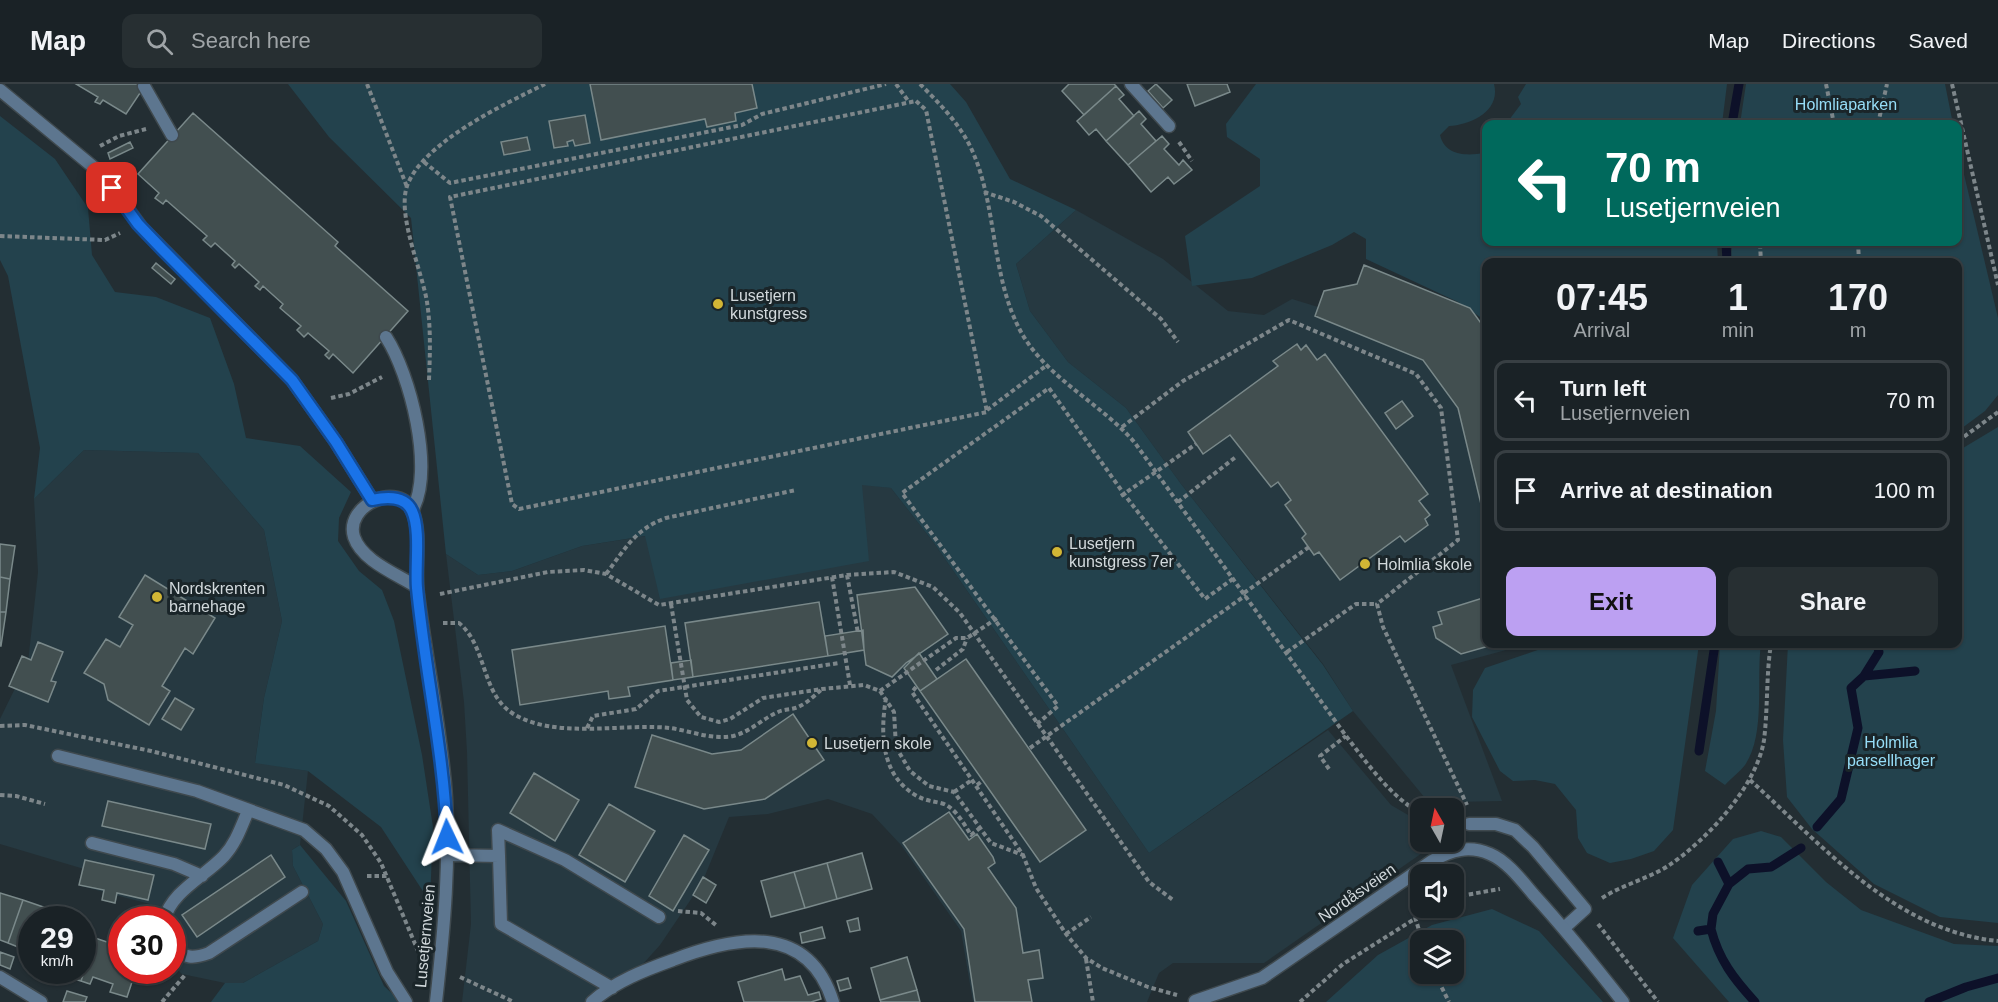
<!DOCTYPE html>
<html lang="en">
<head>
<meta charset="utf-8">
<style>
	:root { --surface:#1a2226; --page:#272f32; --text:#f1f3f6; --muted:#9fa4a7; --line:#383f43; --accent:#bca0f2 }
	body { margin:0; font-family:Helvetica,sans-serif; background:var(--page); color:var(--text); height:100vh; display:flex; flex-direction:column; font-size:22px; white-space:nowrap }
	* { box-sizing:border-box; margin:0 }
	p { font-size:20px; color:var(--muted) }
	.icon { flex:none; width:33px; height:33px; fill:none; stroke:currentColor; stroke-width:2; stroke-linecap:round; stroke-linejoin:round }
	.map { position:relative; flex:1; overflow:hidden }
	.panel { position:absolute; left:1482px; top:174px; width:480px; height:390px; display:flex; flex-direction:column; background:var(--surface); border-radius:12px; box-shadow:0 2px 4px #0004,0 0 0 2px var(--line) }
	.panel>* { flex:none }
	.banner { position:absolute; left:1482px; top:36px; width:480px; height:126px; border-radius:12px; box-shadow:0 2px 4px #0004,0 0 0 2px var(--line); background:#00695c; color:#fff; overflow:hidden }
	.needle { width:39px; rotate:351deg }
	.tools { position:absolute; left:1410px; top:714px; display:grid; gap:12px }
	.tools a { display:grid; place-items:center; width:54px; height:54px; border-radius:12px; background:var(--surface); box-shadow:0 2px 4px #0004,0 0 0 2px var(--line); font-size:30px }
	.speed { position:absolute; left:18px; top:822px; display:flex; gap:12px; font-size:30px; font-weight:700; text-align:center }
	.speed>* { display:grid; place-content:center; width:78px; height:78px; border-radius:50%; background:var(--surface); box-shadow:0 2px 4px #0004,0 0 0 2px var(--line); line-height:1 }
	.speed small { font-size:15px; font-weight:400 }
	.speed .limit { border:9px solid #d22; background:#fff; color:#111 }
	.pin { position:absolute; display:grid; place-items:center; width:51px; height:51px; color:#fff; margin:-26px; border-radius:12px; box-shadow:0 3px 9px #0006 }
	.me { position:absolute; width:66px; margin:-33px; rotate:358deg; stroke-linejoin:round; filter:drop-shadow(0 0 4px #0008) }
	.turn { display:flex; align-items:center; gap:21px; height:126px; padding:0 24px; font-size:27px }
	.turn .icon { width:78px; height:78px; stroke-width:2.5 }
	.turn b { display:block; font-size:42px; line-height:51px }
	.eta { display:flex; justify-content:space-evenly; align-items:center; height:102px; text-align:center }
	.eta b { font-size:36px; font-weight:700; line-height:42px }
	.action { display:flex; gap:12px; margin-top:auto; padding:12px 24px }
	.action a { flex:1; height:69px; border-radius:12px; background:var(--accent); color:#111; font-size:24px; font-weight:700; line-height:69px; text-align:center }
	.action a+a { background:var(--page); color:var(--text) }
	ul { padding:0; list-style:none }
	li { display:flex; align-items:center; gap:18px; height:81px; margin:0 12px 9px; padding:0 12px; border:3px solid var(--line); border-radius:12px }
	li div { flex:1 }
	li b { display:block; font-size:22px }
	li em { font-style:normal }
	header { display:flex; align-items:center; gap:36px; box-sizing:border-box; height:84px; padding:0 30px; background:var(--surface); border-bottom:2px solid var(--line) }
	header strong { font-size:28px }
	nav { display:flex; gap:33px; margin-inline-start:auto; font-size:21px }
	.search { width:420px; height:54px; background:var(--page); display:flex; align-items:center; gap:15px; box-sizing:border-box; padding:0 21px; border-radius:12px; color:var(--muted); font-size:22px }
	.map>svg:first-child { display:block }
	.built { fill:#263941 }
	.green { fill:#23424d; fill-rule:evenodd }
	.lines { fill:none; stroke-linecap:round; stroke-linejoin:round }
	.stream { stroke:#0d1129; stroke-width:9 }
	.building { fill:#424f50; stroke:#7a898a; stroke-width:1.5 }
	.lane-casing { stroke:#3f494e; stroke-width:15 }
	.street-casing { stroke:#3f494e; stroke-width:15 }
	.path { stroke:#7d868a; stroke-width:4; stroke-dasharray:4.5 3; stroke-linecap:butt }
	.lane { stroke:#5d768f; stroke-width:12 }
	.street { stroke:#5d768f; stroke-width:12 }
	.route-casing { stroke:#114b97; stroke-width:15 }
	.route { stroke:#1a73e8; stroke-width:10 }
	.poi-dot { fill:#d2b635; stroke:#1a2529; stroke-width:2 }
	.labels { text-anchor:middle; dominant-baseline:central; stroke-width:6; stroke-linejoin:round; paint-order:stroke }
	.park-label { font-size:16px; fill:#96ddf7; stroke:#1a2529 }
	.poi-label { font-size:16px; fill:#d2d9dc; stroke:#1a2529; text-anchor:start }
	.street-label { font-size:16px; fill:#d2d9dc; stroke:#1a2529 }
</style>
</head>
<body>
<header>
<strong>Map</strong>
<div class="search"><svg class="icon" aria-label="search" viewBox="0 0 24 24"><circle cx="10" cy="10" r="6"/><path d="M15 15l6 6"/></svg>Search here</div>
<nav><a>Map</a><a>Directions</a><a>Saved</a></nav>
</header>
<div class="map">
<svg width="1998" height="918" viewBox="0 0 1998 918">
	<rect width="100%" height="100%" fill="#232e33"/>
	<path class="built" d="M1076,126L1163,175L1228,227L1264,231L1292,215L1318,223L1330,211L1458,243L1486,281V560H1528L1451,581L1502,717L1450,718L1425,714L1353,627L1323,580L1181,400L1126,324L1068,278L1030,227L1016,180Z
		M84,366L198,369L264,446L282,537L264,614L255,678L308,687L300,761L292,766L293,782L323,840L318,857L243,899H225L182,890L173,881L172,836L150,835V820L81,802L84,785L0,760V635L28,578L38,488L34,415Z
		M862,400L891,404L934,459L1149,769L1328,646L1391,721L1420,738V758H1438L1264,879H1173L1159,889L1147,918H973L961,847L901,761L872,730L828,715L768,730L729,733L702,799L660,861L634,890L592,918H462L471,840L467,668L464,618L446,470L478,491L512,487L582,462L646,452Z"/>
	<path class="green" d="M288,0H950L966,18L1010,95L1076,126L1016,180L1030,227L1068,278L1126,324L1181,400L1323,581L1353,627L1149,769L934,459L891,404L862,401L869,477L660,515L645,452L582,462L512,487L478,491L446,470L411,134L329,53Z
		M1256,0H1494C1501,27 1471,41 1449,42L1440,51C1445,72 1467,72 1484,69L1486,66V158H1717L1718,178H1486V237L1458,218L1366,175V155L1354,148L1332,161L1252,194L1192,202L1185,152L1260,102V75L1227,53L1226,40Z
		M1526,0H1727L1722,40H1506L1521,20L1518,13Z
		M1746,0H1945L1953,40H1740Z
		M0,32L55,75L88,124L92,171L115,208L156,213L210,234L234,300L246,354L300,362L351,408L339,434L338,457L359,487L382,506L394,537L422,671L433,743L430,818L381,743L308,687L255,679L264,614L282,537L264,446L198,369L84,366L34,415L40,364L8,192L0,176Z
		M1958,65L1998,234V311L1985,327L1958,347V178H1731V176L1732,158H1958Z
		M1998,343V839L1940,833L1874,800L1812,745L1787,713L1783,656L1788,560H1958V367Z
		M1555,560H1699L1673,746L1654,767L1631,775L1610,779L1587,769L1578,754L1576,726L1555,700L1535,696L1513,697L1500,687L1472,633L1473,606L1485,584Z
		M1720,560H1761C1756,594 1766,651 1745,681C1740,688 1731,694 1725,701L1705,687L1716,627Z
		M1761,747L1781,753L1826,798L1861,826L1954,860L1998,862V918H1729L1673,854L1692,801L1733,755Z
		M300,761L346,817L384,902L401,918H211L225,899H243L318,857L323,840L293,782L292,766Z
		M1492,825L1539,847L1603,918H1326L1378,871L1432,841ZM1420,856H1454V890H1420Z"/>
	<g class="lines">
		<path class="stream" d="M1732,40L1739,0
			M1726,158L1727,178
			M1864,592L1915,587
			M1699,667L1715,560
			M1817,743L1841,715L1858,644L1851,604L1864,592L1879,568L1877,560
			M1729,800L1748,785L1771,783L1801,764
			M1711,845C1719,876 1734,895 1755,918
			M1698,847L1711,845L1713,830L1729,800L1718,778
			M1929,918L1966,903L1998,894"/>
	</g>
	<path class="building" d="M76,0H146L126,30L103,16L100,20L95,18L98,13Z
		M590,0H752L757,24L735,29L736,37L707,43L705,35L601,56Z
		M1069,0H1114L1116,2L1084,31L1062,7Z
		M1156,0L1172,16L1163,24L1148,7Z
		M1187,0H1227L1230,8L1195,22Z
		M1116,2L1124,11L1119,15L1134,32L1106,57L1096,45L1089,51L1077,37Z
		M1139,27L1146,35L1141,40L1156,57L1128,81L1106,57Z
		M193,29L338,158L335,162L408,227L353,289L333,270L329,275L325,271L329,267L308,249L304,253L297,246L301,242L280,224L283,220L263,202L260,206L255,202L259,198L239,180L235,184L232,181L235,177L215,159L211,163L203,156L207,152L166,116L163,120L155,114L159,109L138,90Z
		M585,31L590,59L575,62L573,56L567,58L568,62L554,64L549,37Z
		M1162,52L1169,60L1164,65L1179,81L1183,76L1192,86L1174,100L1168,93L1151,108L1128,81Z
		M527,53L530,66L504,71L501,58Z
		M130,58L133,64L110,75L108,69Z
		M156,179L175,195L171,200L152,184Z
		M1364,181L1470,224L1486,246V441L1458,324L1423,276L1315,232L1324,207L1357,200Z
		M1297,260L1301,266L1306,261L1317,276L1325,270L1428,410L1419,417L1430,431L1425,435L1428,441L1405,458L1400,452L1340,496L1319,468L1314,471L1302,454L1306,450L1285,421L1291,416L1278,398L1271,403L1230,351L1203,370L1188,348L1278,282L1273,277Z
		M1402,317L1413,332L1396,345L1385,329Z
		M0,460L15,462L10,495L0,493Z
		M145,491L215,534L193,570L185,564L162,602L170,607L149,641L108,616L104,600L84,589L106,555L120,563L133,541L119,533Z
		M0,493L10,495L6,528H0Z
		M915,503L948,550L906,579L892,593L866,581L857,511Z
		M1486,513V560H1496L1461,570L1436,554L1433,543L1442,540L1438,528Z
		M819,518L828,572L693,593L685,539Z
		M0,528H6L1,562H0Z
		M665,542L673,596L628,603L630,612L609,615L608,607L520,621L512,566Z
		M863,546L864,566L828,572L825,552Z
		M38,558L63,568L51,597L56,598L48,618L9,602L22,572L31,576Z
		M919,569L937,595L920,607L904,584Z
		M966,575L1086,746L1040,778L920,607Z
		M691,576L693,593L673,596L671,579Z
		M175,614L194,625L181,646L162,635Z
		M793,630L824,676L765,715L704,725L635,703L652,651L712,670L741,666Z
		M534,689L579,716L555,757L510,729Z
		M108,717L211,740L205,765L102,742Z
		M609,720L655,747L625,798L579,771Z
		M949,728L969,756L977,750L993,773L995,779L988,784L1016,824L1023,869L1039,866L1043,894L1028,896L1032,918H975L964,845L903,759Z
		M684,751L709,766L673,827L649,812Z
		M862,769L872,805L837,815L827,779Z
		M271,771L285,793L197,853L182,831Z
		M85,776L154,791L148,816L117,809L115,819L102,816L104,806L79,801Z
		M827,779L837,815L805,824L794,788Z
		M794,788L805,824L771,833L761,797Z
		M703,793L716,801L706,819L693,811Z
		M0,809L23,816L8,859L0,856Z
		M23,816L55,827L52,836H32V859L20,855L18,863L8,859Z
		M858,834L860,846L850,848L847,837Z
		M822,843L825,854L802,859L800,849Z
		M82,850L95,854L81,897L71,894L72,886H82Z
		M95,854L122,863V886H136L127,913L110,908L113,900L93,893L90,900L81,897Z
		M0,868L14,873L10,885L0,881Z
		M907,873L917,906L880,916L871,884Z
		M782,885L785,896L800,892L808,911L819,908L821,915L811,918H744L738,898Z
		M848,894L851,904L840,907L837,897Z
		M917,906L920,918H881L880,916Z
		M67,907L87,913L85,918H63Z"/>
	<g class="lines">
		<defs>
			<path id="lane" d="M1131,0L1169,42
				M144,2L172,51
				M0,6L103,91L141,143L292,296L336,358L372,416
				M386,253C410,290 435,386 412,427
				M58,672L197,707L304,746L326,765L343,788L387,888L406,918
				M1469,740H1496L1515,746L1533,763L1585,825L1564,844
				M92,759L174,780L202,792
				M447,771L499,772L501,840L612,904
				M499,772L498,746L565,776L659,833
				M164,836C172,807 204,793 224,772C236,759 241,743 248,727
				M172,864C185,874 193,875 209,869L302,808
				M0,893L41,918
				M592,918C614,898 645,886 673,876C735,852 808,838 833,918"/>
			<path id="street" d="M417,503C397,490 362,477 354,453C344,421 400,396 413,428C422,453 414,485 418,510C426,573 439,636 445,700C451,773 444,846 436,918
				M1195,917L1262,894L1432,777C1451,766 1469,761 1490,770C1507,777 1522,797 1534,811C1565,845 1594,881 1623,918"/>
		</defs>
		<use href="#lane" class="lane-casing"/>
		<use href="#street" class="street-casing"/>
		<path class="path" d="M367,0L407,103
			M896,0L909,18
			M920,0C939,19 959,39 971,64C998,122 990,191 1021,248C1047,295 1101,319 1135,359L1346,652C1368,680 1389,711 1420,729
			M1826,0L1834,40
			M1952,0L1998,201
			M916,17L926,26L987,328L519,425L512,420L450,113Z
			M1878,40L1887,0
			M1179,58L1192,77
			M100,62L119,52L146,45
			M424,78L450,99L742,41L762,30L886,0
			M984,108L1014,118L1041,132L1161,235L1178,258
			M0,152L105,156L120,149
			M1858,158L1859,178
			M1760,160L1761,178
			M429,296C430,270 431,244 427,218C422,187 397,132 407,102C423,58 505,20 545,0
			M331,314L349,310L382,293
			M987,326L1047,281
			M1122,343L1183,297L1289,236L1416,290L1441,324L1458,456L1377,520L1383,543L1467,721
			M1958,357L1998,328
			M1121,412L1196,360
			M1178,418L1237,372
			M606,490C625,465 635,445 666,434L796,406
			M847,491L858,549
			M832,493L850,601
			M1244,509L1309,463
			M440,510L548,488L584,486L606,490L659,521L847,491L894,488L933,503L960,529L1149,798L1173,816
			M671,520L687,616L701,633L719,638L730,635L763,614L822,605L864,601L880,607L894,628L896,663L910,687L929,702L954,708L991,759L1023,771
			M443,539H459C487,562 481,609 512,629C554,656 622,639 670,644C691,647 711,656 733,652C750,648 762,635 778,628C784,625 793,626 800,622C807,619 815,611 821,606
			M1287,568L1356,520H1377
			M936,586L963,565L967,554
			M916,603L912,608L1023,771L1036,804L1066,850L1086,874L1102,884L1148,903L1177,911
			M880,607L956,554H967L999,533
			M886,614C880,650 881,692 917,712C926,717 934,717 944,720C956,725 964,740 971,751L980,744
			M1037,640L1058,622L902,409L1049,304L1124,410L1205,515L1234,494
			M0,642L25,641L151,667L284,701L329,722L362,751L381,779L418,867
			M587,644L593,632L636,625L658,607L839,579
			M1030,664L1246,511
			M1329,685L1320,672L1346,652
			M1750,696C1822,761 1895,847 1998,857
			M977,701L982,697
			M954,708L972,696
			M0,711L16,712L45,720
			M367,792H387
			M1454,813L1500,805
			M1602,814C1622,801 1647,795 1668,782C1706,757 1757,702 1764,656C1768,624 1766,591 1771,560
			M678,827L701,829L717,842
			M1415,833L1422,856
			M1598,840L1658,918
			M1066,850L1091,833
			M1086,875L1093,918
			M1435,890L1449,918
			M460,893L514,918
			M162,918L185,891
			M1300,918L1343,880L1432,824"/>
		<use href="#lane" class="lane"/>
		<use href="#street" class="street"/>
	</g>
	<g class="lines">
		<defs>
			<path id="route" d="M112,104L138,140L162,165L292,296L336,358L372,416C386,413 405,411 412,427C421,446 415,483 417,504C425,588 444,669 447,753"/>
		</defs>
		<use href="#route" class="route-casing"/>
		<use href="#route" class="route"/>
	</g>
	<g class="poi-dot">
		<circle cx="718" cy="220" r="6"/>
		<circle cx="1057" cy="468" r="6"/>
		<circle cx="1365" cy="480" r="6"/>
		<circle cx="157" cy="513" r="6"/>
		<circle cx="812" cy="659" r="6"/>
	</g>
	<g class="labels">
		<g class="park-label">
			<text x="1846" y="20">Holmliaparken</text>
			<text x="1891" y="658">Holmlia<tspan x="1891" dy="18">parsellhager</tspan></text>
		</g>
		<g class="poi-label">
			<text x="730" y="211">Lusetjern<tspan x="730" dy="18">kunstgress</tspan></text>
			<text x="1069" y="459">Lusetjern<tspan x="1069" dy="18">kunstgress 7er</tspan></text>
			<text x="1377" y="480">Holmlia skole</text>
			<text x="169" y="504">Nordskrenten<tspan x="169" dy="18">barnehage</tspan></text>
			<text x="824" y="659">Lusetjern skole</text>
		</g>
		<g class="street-label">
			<text transform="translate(1357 809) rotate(-35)">Nordåsveien</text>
			<text transform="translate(425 852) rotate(-85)">Lusetjernveien</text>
		</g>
	</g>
</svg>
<div class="tools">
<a><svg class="needle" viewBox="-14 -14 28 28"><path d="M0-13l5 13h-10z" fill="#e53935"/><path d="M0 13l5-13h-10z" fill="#9fa4a7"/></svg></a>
<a><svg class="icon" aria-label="sound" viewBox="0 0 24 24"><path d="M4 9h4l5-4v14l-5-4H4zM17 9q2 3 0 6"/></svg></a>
<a><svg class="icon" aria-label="layers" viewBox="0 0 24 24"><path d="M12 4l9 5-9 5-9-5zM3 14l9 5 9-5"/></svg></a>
</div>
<div class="speed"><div>29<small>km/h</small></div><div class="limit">30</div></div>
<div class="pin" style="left:112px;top:104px;background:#d93025"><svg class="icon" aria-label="arrive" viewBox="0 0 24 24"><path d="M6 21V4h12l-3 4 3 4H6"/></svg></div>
<svg class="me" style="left:447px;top:753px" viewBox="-20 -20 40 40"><path d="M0-17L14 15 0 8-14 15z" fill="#1a73e8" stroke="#fff" stroke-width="4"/></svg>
<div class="banner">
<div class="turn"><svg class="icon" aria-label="left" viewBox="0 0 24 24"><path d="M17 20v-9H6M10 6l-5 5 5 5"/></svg><div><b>70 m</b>Lusetjernveien</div></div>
</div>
<section class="panel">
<div class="eta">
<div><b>07:45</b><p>Arrival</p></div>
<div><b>1</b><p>min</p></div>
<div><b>170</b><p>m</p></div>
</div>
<ul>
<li><svg class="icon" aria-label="left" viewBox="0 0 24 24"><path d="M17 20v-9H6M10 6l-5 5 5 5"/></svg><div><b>Turn left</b><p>Lusetjernveien</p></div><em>70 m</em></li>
<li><svg class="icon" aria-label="arrive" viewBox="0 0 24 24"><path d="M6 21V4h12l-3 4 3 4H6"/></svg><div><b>Arrive at destination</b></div><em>100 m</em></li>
</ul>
<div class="action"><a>Exit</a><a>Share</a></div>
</section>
</div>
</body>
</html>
